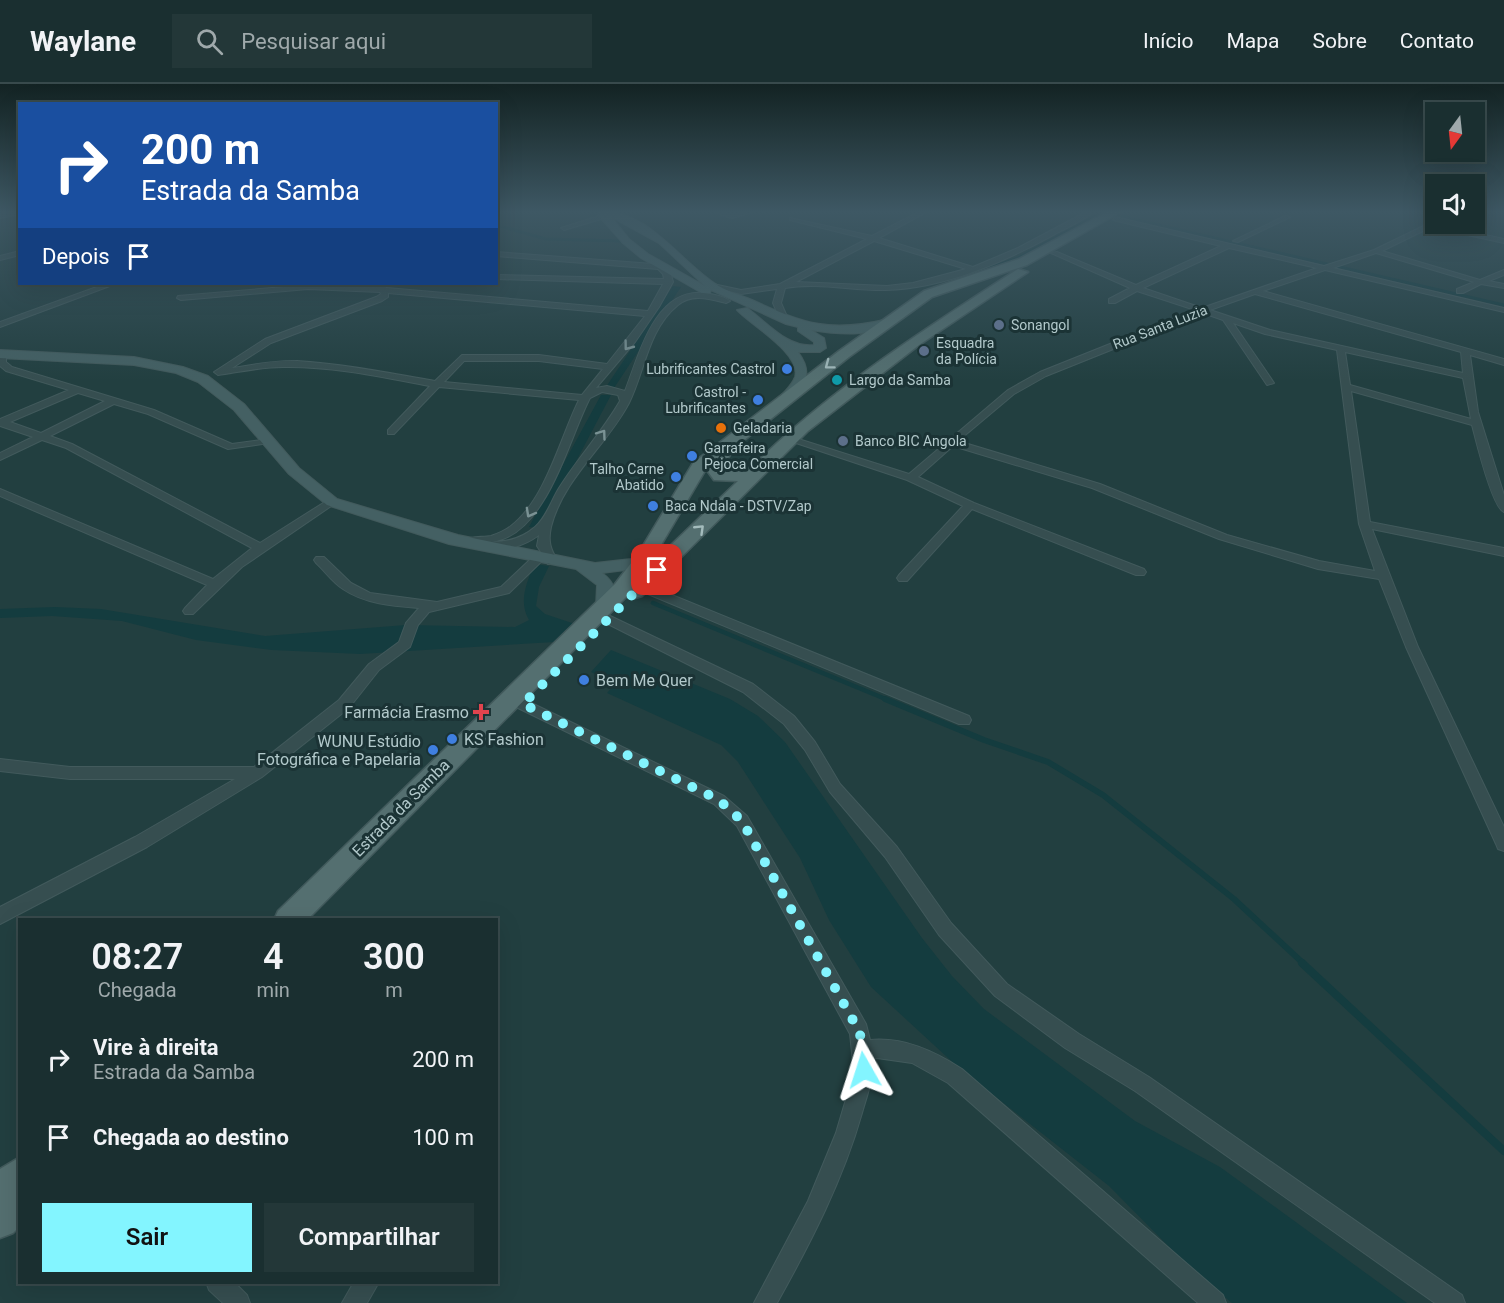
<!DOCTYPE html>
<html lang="pt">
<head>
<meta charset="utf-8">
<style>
	:root { --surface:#1a2f30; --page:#233738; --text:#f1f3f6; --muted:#9fa9ab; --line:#384a4c; --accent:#83f5ff }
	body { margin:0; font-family:Roboto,sans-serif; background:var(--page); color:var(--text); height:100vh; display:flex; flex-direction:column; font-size:22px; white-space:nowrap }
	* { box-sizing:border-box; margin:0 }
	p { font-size:20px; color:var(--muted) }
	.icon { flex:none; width:33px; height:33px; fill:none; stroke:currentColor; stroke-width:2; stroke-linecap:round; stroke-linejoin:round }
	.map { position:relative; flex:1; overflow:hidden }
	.sheet { position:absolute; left:18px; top:834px; width:480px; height:366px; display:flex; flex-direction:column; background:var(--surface); border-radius:0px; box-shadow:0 6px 24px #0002,0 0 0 2px var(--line) }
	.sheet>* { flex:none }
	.guide { position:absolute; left:18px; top:18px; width:480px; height:183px; border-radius:0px; box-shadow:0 6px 24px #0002,0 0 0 2px var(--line); background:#1a4fa0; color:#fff; overflow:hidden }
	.needle { width:39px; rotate:195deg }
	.fabs { position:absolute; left:1425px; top:18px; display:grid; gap:12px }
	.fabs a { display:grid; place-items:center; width:60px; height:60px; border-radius:0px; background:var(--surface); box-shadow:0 6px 24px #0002,0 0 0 2px var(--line); font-size:30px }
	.pin { position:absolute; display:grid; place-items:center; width:51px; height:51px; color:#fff; margin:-26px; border-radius:12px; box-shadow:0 3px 9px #0006 }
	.me { position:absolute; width:66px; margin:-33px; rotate:354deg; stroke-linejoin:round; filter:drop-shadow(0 0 4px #0008) }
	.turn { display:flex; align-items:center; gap:21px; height:126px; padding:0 24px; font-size:27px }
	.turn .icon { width:78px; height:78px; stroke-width:2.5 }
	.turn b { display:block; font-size:42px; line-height:51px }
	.then { display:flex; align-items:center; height:57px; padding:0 24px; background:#0003; gap:12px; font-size:22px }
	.eta { display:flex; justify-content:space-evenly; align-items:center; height:102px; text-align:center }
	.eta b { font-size:36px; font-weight:600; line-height:42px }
	.primary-button { display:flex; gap:12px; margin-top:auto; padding:12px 24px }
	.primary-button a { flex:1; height:69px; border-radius:0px; background:var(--accent); color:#111; font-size:24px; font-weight:600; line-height:69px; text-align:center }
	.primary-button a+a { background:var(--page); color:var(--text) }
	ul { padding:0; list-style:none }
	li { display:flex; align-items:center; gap:18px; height:78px; padding:0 24px }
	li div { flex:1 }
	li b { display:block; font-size:22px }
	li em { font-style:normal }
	header { display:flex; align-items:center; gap:36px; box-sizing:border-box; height:84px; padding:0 30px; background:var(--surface); border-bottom:2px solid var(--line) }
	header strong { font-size:28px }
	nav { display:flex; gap:33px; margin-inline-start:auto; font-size:21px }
	.search { width:420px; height:54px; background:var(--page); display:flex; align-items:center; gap:15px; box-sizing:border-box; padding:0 21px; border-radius:0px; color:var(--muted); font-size:22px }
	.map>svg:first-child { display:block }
	.water { fill:#143c3f }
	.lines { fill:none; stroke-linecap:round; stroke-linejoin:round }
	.stream-far3 { stroke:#143c3f; stroke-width:3 }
	.stream-far2 { stroke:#143c3f; stroke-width:4.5 }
	.stream-far1 { stroke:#143c3f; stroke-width:6 }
	.stream { stroke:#143c3f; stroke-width:8 }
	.street-casing { stroke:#425a5c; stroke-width:2 }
	.secondary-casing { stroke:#425a5c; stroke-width:2 }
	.primary-casing { stroke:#425a5c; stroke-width:3 }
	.street { fill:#364e50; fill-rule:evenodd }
	.secondary { fill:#446063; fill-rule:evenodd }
	.primary { fill:#546f70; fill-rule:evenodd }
	.oneway { stroke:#7a9294 }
	.oneway2 { stroke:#a4bcbd }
	.route { stroke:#83f5ff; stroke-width:10; stroke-dasharray:0 18 }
	.service-dot { fill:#5c6f8a; stroke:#1b3335; stroke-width:2 }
	.shop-dot { fill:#3f7fe0; stroke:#1b3335; stroke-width:2 }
	.culture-dot { fill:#0f9aa8; stroke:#1b3335; stroke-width:2 }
	.food-dot { fill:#e8710a; stroke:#1b3335; stroke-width:2 }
	.health-dot { fill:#e0444e; stroke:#1b3335; stroke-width:2 }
	.labels { text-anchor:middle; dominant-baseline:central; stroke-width:6; stroke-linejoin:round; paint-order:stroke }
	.far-poi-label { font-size:14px; fill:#b2c9cb; stroke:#1b3335; text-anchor:start }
	.far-street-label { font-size:14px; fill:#b2c9cb; stroke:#1b3335 }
	.poi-label { font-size:16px; fill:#b2c9cb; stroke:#1b3335; text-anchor:start }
	.street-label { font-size:16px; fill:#b2c9cb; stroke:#1b3335 }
</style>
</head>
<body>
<header>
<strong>Waylane</strong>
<div class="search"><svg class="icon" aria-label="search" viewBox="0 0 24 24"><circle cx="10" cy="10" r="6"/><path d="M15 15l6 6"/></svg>Pesquisar aqui</div>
<nav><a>Início</a><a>Mapa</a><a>Sobre</a><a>Contato</a></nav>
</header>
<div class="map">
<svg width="1504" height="1219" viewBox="0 0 1504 1219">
	<rect width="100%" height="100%" fill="#223f40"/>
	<path class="water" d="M673,202L681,203L614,304L606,303Z
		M601,311H611L541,444L529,443Z
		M534,480L549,482L539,503L536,522L545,530L575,540L554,558L360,570L272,566L196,556L122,537L52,532L0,534V525L55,523L101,525L265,552L406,541L515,543L529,536C518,517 527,499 534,480Z
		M611,566L730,615L758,632L785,658L922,854L952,892L984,925L1135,1037L1220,1083L1407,1219H1232L1194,1188L1109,1102L960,985L871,903L829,836L800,774L738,678L721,661L607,609L615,600L591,588Z"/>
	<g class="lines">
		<path class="stream-far3" d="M1124,133L1504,221
			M496,141L546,155L623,157
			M990,184L1018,174L1105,127"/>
		<path class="stream-far2" d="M653,519L888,616"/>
		<path class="stream-far1" d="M885,615L984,656L1048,678L1103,711L1234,815L1304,880"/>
		<path class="stream" d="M1302,879L1504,1067"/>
		<defs>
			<path id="street" d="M16,127H20V130L0,134V130Z
				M711,127L732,130L757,127L732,134Z
				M921,127H928L879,154L973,183L1018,164L1088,127H1095C1084,136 1069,143 1055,150C1004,178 946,204 886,206C852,207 819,198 785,204L781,219L788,235L784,237L780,235L773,219L777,205L741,210L709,202L713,200L741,206L780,200L867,155L790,136V134L872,152ZM874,157L966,185L913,199L887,202L796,198Z
				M606,130L608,133L564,146L561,144Z
				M1285,132L1290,133L1238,158L1233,157Z
				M1115,133L1324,182L1374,166L1436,136V140H1438H1436L1504,155V159L1431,143L1382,167L1480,196L1504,186V191L1489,197L1504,200V204L1481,200L1463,209H1457V205L1474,198L1376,169L1333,184L1504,224V228L1325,186L1263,207L1504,275V281L1470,271L1478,328L1504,411V428C1492,424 1476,356 1472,341L1351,307L1370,438L1504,464V472L1372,445L1418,563L1504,743V767L1498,765L1496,760L1406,563L1379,495L1318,485L1219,455L1092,404L953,362L918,393L974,419L1144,485L1146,488L1144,491H1136L972,425L907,497H899L897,494L899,491L963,422L907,396L784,355L792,353L909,390L1008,306L1040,288L1195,226L1137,207L1115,219H1109V215L1130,204L1051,169L1057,168L1136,201L1221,162L1113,136ZM1229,164L1317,184L1202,224L1143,204ZM1255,210L1461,268L1463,289L1270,246L1210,226ZM1203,229L1223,236L1267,301L1274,299L1233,239L1265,250L1337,266L1359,440L1375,487L1319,477L1227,451L1100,400L958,357L1014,310L1046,292ZM1345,268L1463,294L1471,335L1350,301Z
				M20,167V171L0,176V172Z
				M496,168L653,180L656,178L670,187L673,198L659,223L635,258L596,304L607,302L625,307C639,272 654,205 703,209C712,210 723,212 730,217L726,219C710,215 692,209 678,221C648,245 645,287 629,319C607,361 563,395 551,443C548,457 550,465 558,477L556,480H548L545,474L509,509L429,528L418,541L410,563L379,586L349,624L262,693L147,763L0,840V823L135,753L235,695H70L0,687V675L70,683H254L339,616L369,580L399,558L406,539L419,524C393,522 365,520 343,505C332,498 325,487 316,479L314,476L316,473H324L351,499L370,509L437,518L501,503L535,471H543L537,462L539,451C524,462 505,468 487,464L485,462L490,459L470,460L464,457C471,451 482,454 491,452C497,450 506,446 511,442C546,415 560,354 579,316L439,303L394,350H388V346L430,302C382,293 332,282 283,283C261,283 239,288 218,291L214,288L265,255L376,213L381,210L380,208L308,205L181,216L177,214L178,212L308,201L380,203L383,202L387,204L648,227L663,200L496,195V191L664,195L663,190L658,185L496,172ZM388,209L645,232L607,280L539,271H462L435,297C389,289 343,280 297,277C275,276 253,281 232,284L271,259L382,217L388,213ZM464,277H539L603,285L582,311L444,298ZM602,308L618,311L620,317C602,348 578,374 559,404C551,417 546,434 535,443C522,454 509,458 492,458C547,450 568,356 590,314Z
				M105,200H115L0,243V238Z
				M2,267L6,270V278L12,283L154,326L232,360L269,355V359L228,365L148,330L114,320L50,352L72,360L260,459L328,416H336L337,418L242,483L193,530H185L183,527L185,524L207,501L0,412V405L213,495L252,464L66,364L42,356L0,376V369L33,353L0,342V335L69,306L6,287L0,282V268ZM78,309L105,317L41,349L10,338Z
				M640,498L969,632L971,636L969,640H959L636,505L634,502Z
				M608,531L753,600L794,632L815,658L840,700L897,763L951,839L1007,900L1079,950L1149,993L1462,1211L1465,1219H1435L1135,1007L1065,964L995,912L939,851L885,773L830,708L805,666L784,640L743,608L604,538L602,535Z
				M523,615L724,712L747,732L866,940L870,956C904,953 934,967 962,985L1223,1211L1226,1219H1198L948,999L912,979L877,974L873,975C874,994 867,1011 862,1029C843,1096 811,1158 777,1219H754L808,1117L836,1049L854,988L850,950L737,742L714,720L518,624L516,620L518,616Z
				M206,1198H234L247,1211L250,1219H223L209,1206Z
				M354,1198H379L367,1219H342Z"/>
			<path id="secondary" d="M598,127C646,124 678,175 714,199C725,207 740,211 752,216C805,240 830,249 888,235L894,238C875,254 834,250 811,246L824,254L826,264L820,268H798C813,288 806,299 792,316H782L780,313C785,307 792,301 795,293C802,270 751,241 737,226L747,224C767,238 787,264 814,261V258L798,247V243L786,240L711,206L710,209H702L641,174L623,159L598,131ZM610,132L659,159L705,202L648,170L629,155Z
				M0,266L134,273L183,283L208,292L244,320L299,384L337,415L458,451L595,479L631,475L646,467L654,472L641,484L602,489C615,498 620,512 611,527H599L596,523L597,501L576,485L449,460L327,421L289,390L234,326L198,298L176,289L134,281L0,274Z"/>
			<path id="primary" d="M1109,127H1122L1027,181L932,213L849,273L733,365L723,384L725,387C738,387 747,376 760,375C837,301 928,243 1018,185L1028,188L919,261L808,347L642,512L635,514L628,511L307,836H274L278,827L615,500L638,470L693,379L839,267L924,207L1019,175ZM706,385L714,396L738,397L648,483Z
				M20,1073V1142L13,1149L0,1154V1085Z"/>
		</defs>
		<use href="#street" class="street-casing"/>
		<use href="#secondary" class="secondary-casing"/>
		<use href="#primary" class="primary-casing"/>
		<use href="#street" class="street"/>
		<use href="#secondary" class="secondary"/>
		<use href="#primary" class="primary"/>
	</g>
	<defs><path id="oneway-chevron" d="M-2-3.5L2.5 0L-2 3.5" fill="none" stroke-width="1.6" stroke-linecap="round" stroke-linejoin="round" transform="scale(1.5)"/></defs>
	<g class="oneway">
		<use href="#oneway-chevron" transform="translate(628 262) rotate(127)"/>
		<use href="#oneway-chevron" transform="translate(602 350) rotate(-54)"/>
		<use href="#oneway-chevron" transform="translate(530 429) rotate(119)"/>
	</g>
	<g class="oneway2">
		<use href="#oneway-chevron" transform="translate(829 281) rotate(143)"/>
		<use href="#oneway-chevron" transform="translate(700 445) rotate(-44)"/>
	</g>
	<linearGradient id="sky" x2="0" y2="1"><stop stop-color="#132323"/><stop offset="0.43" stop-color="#3e5864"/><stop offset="1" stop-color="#3e5864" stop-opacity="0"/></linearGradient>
	<rect width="1504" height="297" fill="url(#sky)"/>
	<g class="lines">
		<path class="route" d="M657,486L523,620L719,716L742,737L859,947L864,966V986"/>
	</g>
	<g class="service-dot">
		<circle cx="999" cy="241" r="6"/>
		<circle cx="924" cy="267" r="6"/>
		<circle cx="843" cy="357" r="6"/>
	</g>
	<g class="shop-dot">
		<circle cx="787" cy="285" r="6"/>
		<circle cx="758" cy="316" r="6"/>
		<circle cx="692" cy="372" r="6"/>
		<circle cx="676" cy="393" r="6"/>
		<circle cx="653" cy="422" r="6"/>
		<circle cx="584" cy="596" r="6"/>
		<circle cx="452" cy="655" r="6"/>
		<circle cx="433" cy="666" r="6"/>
	</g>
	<circle class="culture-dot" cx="837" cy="296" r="6"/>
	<circle class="food-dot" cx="721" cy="344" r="6"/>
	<path class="health-dot" d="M478 619h6v6h6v6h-6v6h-6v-6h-6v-6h6z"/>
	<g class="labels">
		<g class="far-poi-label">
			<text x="1011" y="241">Sonangol</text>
			<text x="936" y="259">Esquadra<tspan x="936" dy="16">da Polícia</tspan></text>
			<text x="775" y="285" text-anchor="end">Lubrificantes Castrol</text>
			<text x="849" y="296">Largo da Samba</text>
			<text x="746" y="308" text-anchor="end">Castrol -<tspan x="746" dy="16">Lubrificantes</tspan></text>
			<text x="733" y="344">Geladaria</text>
			<text x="855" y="357">Banco BIC Angola</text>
			<text x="704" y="364">Garrafeira<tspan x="704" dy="16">Pejoca Comercial</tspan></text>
			<text x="664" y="385" text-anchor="end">Talho Carne<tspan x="664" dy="16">Abatido</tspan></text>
			<text x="665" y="422">Baca Ndala - DSTV/Zap</text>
		</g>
		<g class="far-street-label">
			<text transform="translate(1160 243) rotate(-21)">Rua Santa Luzia</text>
		</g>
		<g class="poi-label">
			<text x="596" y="596">Bem Me Quer</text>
			<text x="469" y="628" text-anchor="end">Farmácia Erasmo</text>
			<text x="464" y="655">KS Fashion</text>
			<text x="421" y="657" text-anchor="end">WUNU Estúdio<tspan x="421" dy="18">Fotográfica e Papelaria</tspan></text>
		</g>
		<g class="street-label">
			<text transform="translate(401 724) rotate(-45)">Estrada da Samba</text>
		</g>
	</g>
</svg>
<div class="fabs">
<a><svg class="needle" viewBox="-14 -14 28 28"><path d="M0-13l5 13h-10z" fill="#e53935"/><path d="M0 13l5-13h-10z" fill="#9fa9ab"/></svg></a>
<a><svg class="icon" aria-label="sound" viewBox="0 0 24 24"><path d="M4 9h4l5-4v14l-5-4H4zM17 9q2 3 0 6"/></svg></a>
</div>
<div class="pin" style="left:657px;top:486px;background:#d93025"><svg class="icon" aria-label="arrive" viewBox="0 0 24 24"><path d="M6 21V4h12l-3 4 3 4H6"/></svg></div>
<svg class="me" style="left:864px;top:986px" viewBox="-20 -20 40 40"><path d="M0-17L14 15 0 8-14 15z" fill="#83f5ff" stroke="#fff" stroke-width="4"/></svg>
<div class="guide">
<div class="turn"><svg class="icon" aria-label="right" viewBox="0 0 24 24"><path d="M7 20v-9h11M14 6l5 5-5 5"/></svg><div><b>200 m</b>Estrada da Samba</div></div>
<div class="then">Depois<svg class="icon" aria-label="arrive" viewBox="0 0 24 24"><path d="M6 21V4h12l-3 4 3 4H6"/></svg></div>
</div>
<section class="sheet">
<div class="eta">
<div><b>08:27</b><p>Chegada</p></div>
<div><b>4</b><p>min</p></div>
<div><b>300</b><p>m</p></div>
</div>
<ul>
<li><svg class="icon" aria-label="right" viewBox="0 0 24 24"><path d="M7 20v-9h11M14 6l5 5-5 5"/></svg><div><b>Vire à direita</b><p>Estrada da Samba</p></div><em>200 m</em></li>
<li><svg class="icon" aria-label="arrive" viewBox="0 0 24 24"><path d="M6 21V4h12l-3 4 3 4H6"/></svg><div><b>Chegada ao destino</b></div><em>100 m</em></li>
</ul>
<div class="primary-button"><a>Sair</a><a>Compartilhar</a></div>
</section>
</div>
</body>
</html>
